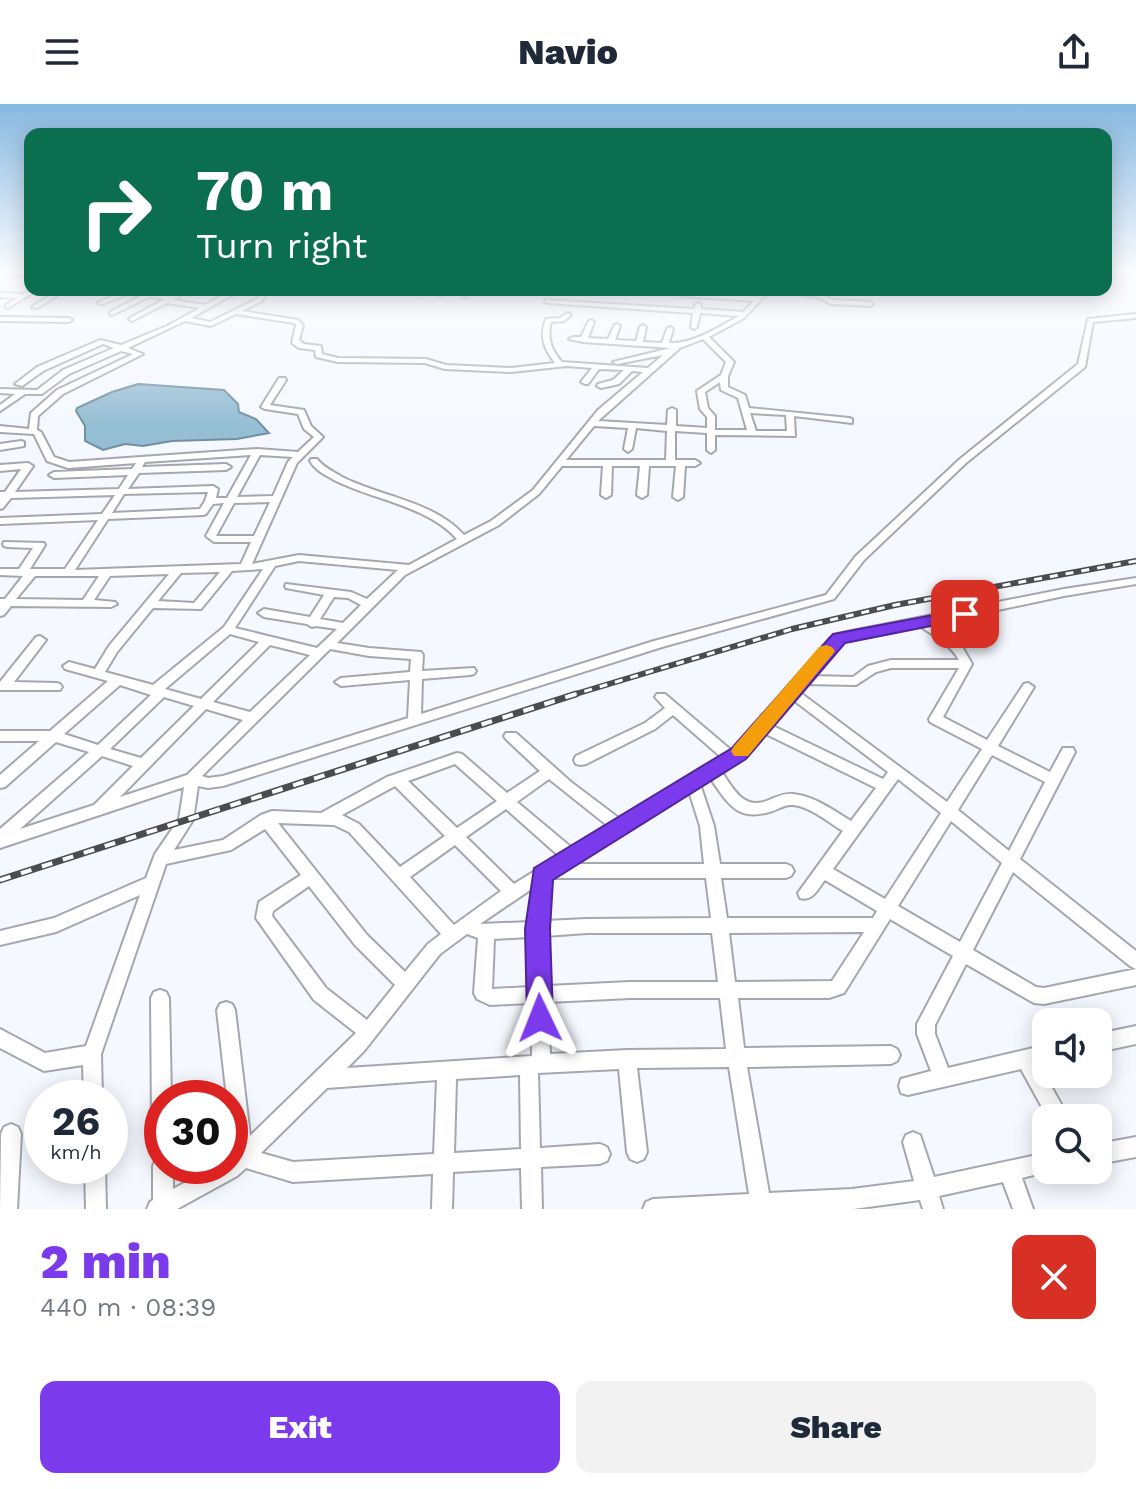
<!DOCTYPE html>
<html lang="en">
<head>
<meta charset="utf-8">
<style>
	:root { --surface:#fff; --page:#f2f2f3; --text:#1f2937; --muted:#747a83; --accent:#7c3aed }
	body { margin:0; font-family:"Work Sans",sans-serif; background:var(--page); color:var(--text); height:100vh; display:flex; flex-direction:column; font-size:30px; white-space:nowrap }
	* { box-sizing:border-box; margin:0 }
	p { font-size:26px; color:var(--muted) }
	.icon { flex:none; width:44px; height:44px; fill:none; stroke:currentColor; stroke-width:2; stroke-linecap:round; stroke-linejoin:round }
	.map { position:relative; height:1105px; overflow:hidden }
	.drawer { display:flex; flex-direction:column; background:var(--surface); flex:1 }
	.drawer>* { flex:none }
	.top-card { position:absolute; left:24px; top:24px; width:1088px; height:168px; border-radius:16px; box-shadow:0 4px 20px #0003; background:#0b6e4f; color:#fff; overflow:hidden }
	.controls { position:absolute; left:1032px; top:904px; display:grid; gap:16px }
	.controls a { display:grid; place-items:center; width:80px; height:80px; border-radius:16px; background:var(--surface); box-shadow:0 4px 20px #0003; font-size:40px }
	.speed { position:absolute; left:24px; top:976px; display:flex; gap:16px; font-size:40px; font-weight:700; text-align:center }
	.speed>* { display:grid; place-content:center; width:104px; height:104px; border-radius:50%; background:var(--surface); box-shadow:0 4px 20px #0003; line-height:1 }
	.speed small { font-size:20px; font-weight:400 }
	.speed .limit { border:12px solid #d22; background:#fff; color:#111 }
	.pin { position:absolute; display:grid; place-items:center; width:68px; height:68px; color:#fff; margin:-34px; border-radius:16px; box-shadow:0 4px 12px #0006 }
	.me { position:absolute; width:88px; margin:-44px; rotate:358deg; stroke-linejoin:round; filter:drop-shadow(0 0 6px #0008) }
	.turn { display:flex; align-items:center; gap:28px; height:168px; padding:0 40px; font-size:36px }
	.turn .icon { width:104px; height:104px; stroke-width:2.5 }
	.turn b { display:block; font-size:56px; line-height:68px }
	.round { display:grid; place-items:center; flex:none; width:84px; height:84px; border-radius:16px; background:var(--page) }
	.summary { display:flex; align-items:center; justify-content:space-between; height:136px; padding:0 40px }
	h1 { font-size:48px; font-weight:800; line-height:60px; color:var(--accent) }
	.primary-button { display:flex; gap:16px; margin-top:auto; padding:16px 40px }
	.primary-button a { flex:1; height:92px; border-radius:16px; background:var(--accent); color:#fff; font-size:32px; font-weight:800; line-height:92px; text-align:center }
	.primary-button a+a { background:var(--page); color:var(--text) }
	header { display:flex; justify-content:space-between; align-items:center; height:104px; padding:0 40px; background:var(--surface); font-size:36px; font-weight:800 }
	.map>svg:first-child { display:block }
	.water { fill:#95bdd3; stroke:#728f9f; stroke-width:2 }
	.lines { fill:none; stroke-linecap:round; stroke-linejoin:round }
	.minor-casing { stroke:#a4a8ae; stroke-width:4 }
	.minor { fill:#fff; fill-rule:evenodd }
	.rail-far1-casing { stroke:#4a4c4f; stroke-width:6 }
	.rail-casing { stroke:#4a4c4f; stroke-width:7 }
	.rail-far1 { stroke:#fff; stroke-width:3; stroke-dasharray:8; stroke-linecap:butt }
	.rail { stroke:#fff; stroke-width:4; stroke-dasharray:11; stroke-linecap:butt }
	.route { fill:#7c3aed; stroke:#51269a; stroke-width:2 }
	.slow { fill:#f59e0b }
</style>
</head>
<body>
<header><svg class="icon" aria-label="menu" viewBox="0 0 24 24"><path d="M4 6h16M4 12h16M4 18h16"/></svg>Navio<svg class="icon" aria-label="share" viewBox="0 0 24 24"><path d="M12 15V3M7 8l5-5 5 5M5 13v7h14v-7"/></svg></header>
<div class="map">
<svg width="1136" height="1105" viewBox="0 0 1136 1105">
	<rect width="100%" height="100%" fill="#f5f8fe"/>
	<path class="water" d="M138,280L224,286L238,300L239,308L256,315L269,329L237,335L172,337L143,342L125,340L103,346L85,337V322L76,307L77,304L112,288Z"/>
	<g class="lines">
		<defs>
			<path id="minor" d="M0,167L30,168V172L0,171Z
				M30,186H37L8,204L6,203V201L17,194L0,193V189L23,190Z
				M59,186H66L37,204L32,203Z
				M127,186L171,192L182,186H190L173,196L205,201L233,186H241L191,214L210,218L257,195L260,190L257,186H263L266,190L262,197L242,207L298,216L303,221L299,236L304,240L321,242L322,250L338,254L426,255L446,261L511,264L555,259C544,245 539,232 546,215L560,214L568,209L571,211L564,217L551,218C547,234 551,246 562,258L648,264L663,251L617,260L613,258L671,244L583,238L569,235L573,233H581L588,218L591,216L594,218L588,234L608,235L614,222L617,220L620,222L615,236L636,237L640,223L643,221L646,223L643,238L662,239L667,225L670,223L673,225L669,239C691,241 721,222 739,212L700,209L697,223L694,225L691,223L693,209L547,199L545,198V196L694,205L696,200L698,199L701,201V205L743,208L754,197L681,192L673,186L757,193L763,186H770L744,214L709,233L734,258L728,272V283L745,291L749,304L849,314L852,315V319L794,312L795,332L715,331V346L711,349L707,346V329L675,327V356H695L700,359L695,362H685L683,393L678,396L673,393L676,362H649L647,391L642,394L637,391L640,362H612L611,391L606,394L601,391L603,362H562L539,390L499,421L405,471L337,539L369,544L421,548L423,551L422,567L474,564L476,567L474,570L470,571L422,575L421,610L654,537L826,491L856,452L960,355L1078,260L1088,215L1136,210V214L1093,218L1085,263L966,359L864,456L834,495L662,543L223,682L208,684L198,682L193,716L174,746L223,736L261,711L272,707L321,709L387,673L457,649L462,650L507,689L540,667L506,635L504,632L506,629H516L571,678L620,715L721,653L673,611L655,625L586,660L581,661L576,660L574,656L576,652L645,619L665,604L655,593L657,590H665L732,647L830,534L847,528L1064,485L1136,474V480L1064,492L932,520L960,539L972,560L943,613L987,636L1024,580L1028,579L1034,583L998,642L1050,668L1063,644H1073L1075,648L1020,755L1136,847V865L1130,862L1013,768L973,846L1036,883L1044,884L1136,865V881L1044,900L1034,899L966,860L935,921V930L948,964L1046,941V959L1039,961L1069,1014H1048L1021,965L908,991L901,989L899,982L901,975L931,967L917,930V920L953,852L890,815L844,889L829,894H738L744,944L891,942L897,945L900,951L897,957L891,960L747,963L769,1089L852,1085L914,1077L903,1038L906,1031L913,1028L920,1031L934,1073L1046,1049V1066H1053L1022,1074L1033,1105H1013L1003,1078L939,1092L943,1105H923L920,1096L853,1105H643L646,1098L653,1095L749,1090L729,963L637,964L647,1048L644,1055L637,1058L630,1055L627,1048L619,965L538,969L540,1044L600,1040L607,1043L610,1050L607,1057L600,1060L541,1063L542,1105H522L521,1064L453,1068L452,1105H432L433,1070L293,1078L246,1064L237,1072L177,1105H147L150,1098L153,1096V1062L156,1055L162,1052V1062H173V1085L216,1062H230V1051L233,1049L230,994H227L217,906L220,900L226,898L232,900L235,906L250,1032L356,929L314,896L256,814L259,798L301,771L265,725L231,746L166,760L101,950L102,994H84L83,961L44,967L0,944V925L45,949L86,942L140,791L56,828L0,841V827L54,814L146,774L155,750L179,715L184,683L0,744V725L89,648L56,638L5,683L0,684V671L39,637H0V627H50L108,577L65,565L63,562L69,558L95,565L109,542L169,470L110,472L94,496L115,498L117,500L111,503L11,502L4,511L0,512V495H5L23,472L0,471V465H19L33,444L8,443L4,442L3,440L4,438L44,439L45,441L30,465H65L98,416L0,420V414L102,410L115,391L11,394L3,404L0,405V388H5L21,365L0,367V361L28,359L33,362L15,388L119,385L128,371L54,374L49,371L54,368L132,365L136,359L68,364L47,357L34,330L0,328V322L29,325L31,309L57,286L133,250L121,247L69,270L42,290H25L0,307V301L15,290L0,289V285L37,286L63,266L114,244L103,240L43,267L22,282L15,280L37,263L100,236L121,241L167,222L200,204L167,199L132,217L129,215L130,214L165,195L149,193L112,211L110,210V208L141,192L128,190L102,200L97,199ZM236,210L294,219L296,221L292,239L299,244L315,246L316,253L338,258L425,259L445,265L511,268L567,262L592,264L581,278L585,280H588L599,265L624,266L613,276L598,280L597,282L601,284L619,280L632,267L643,268L598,306L533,386L491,417L464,431C433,397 382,393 342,373C333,367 324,364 317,355H311L310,357C316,367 324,370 334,376C373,396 426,401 457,435L409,461L299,451L252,460L297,359L323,333L311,322L304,306L270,301L286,276L285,274H279L261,303L265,305L298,310L304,325L314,333L298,348L257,345L69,358L54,353L41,328L37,326L38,312L63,290L143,250L128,244L185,217L211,222ZM703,235L726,258L721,271L697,287L700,305L707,313V324L676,322V306L672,304L668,306L667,321L598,317L680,244ZM720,278L721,286L738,294L747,326H715V312L708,304L705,288ZM750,309L786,311L787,327H756ZM594,322L628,324L624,345L628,348L632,345L636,324L667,327L666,356H566ZM251,351L227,394H216L218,385L213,382L128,385L139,369L226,366L231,363L226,360L142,363L145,358ZM260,351L293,353L288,358L273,392L237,393ZM208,388L205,397L200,405L112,409L124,390ZM270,398L254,432H216L234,399ZM224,399L206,432L214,438H251L241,460L75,466L108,415L203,411L206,410L213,400ZM299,457L398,466L367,495L351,488L286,480L285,482L286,484L324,491L310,513L264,505L258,509L264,513L307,520L312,523L316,522L337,525L317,544L235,524L275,462ZM263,465L224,523L153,581L105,568L117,548L153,504L201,505L232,467ZM220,468L194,499L158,497L181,469ZM35,472H99L83,496L16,495ZM334,493L348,494L361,501L343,519L320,515ZM920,522C934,532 950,540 959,556H891L868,562L853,573L811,572L838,540L849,535ZM230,530L259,538L201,595L165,585ZM270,541L310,551L250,608L213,598ZM330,545L369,552L411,555L410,568L341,574L335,578L341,582L410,576L408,614L223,672L208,674L202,672ZM891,564H959L929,615L930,618L982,645L947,698L798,587L804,580L856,581L876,568ZM120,581L151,591L98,641L64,630ZM164,593L194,602L141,654L110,645ZM792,595L888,668L883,675L771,621ZM206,605L243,616L187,671L120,693ZM764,629L876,684L851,717C833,706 814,692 793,690C784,689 777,693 769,696C743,707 734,685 721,667L744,653ZM992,651L1045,678L1009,747L958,706ZM102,652L133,662L94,701L20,725ZM455,660L497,697L457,724L408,677ZM710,674C727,697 736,718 769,708C778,706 784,700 793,701C811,703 828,718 843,727L798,789L800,794C813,798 818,784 825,776L877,807L873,814H727L721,774H786L791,772L794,767L791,762L786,760H720L714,722L700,680ZM549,675L608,722L572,744L517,698ZM898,675L941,709L885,795L833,765ZM395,682L445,732L400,763L359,720L342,711ZM689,687L700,722L704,760H571ZM506,705L559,752L514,780L466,733ZM951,717L1002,759L960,838L898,802ZM278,719L334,721L349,728L441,830L428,840L405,868L367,831ZM455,741L501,787L454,821L410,773ZM549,774H706L711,814L587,815L546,817ZM309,782L355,841L395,881L367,916L326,884L272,812L273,807ZM533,784L530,818L480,820ZM864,828L832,877L735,878L729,829ZM587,829H712L718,878H630L547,882L545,832ZM467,830L478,834L474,889L477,895L490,901L531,899L532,952L347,964L364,947L440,850ZM529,833L530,883L492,885L494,835ZM630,894H720L726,945L627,946L550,950L548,898ZM520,971L521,1045L454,1049L456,975ZM437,976L434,1050L293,1058L261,1049L327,984Z
				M417,186H423L418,191L415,189Z
				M440,186H447L442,191H438Z
				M466,186H472L466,193L463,191Z
				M772,186L820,189L833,196L870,198L873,200L870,202L831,200L818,193Z
				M0,213L69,214L72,216L69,218L0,217Z
				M21,337L24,338V342L0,346V340Z
				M40,532L46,536L14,578L56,579L60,580L62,583L60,586H0V578L36,533Z
				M160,886L166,888L169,894L171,994H162V1027L155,1024L152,1017L151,894L154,888Z
				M1136,922V940L1098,948V930Z
				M11,1020L18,1023L21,1030L17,1105H0L1,1030L4,1023Z
				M1136,1033V1053L1098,1060V1040Z
				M85,1062H105L106,1105H86Z"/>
		</defs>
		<use href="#minor" class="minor-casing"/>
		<use href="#minor" class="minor"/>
		<defs>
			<path id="rail-far1" d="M569,592L792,525L895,501L1136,457"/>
			<path id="rail" d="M0,776L576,590"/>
		</defs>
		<use href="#rail-far1" class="rail-far1-casing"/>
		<use href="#rail" class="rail-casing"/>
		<use href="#rail-far1" class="rail-far1"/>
		<use href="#rail" class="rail"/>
	</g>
	<linearGradient id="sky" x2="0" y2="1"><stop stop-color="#87b8e0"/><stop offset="0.52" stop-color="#fafcff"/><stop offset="1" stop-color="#fafcff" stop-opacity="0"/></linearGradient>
	<rect width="1136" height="322" fill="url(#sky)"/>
	<path class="route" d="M965,505L974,510L971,514L845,539L746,655L553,776L550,825L553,914L549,923L540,927L531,923L527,914L525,825L534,764L732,644L833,530Z"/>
	<path class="slow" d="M826,541L832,543L835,547L832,551L748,652H734L731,647L734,642L819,543Z"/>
</svg>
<div class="controls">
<a><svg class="icon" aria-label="sound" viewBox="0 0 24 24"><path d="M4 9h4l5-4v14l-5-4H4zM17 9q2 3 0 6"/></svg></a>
<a><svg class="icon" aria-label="search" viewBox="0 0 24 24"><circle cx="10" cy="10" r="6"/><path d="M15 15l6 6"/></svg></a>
</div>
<div class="speed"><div>26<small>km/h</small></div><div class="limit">30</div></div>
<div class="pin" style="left:965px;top:510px;background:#d93025"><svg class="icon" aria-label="arrive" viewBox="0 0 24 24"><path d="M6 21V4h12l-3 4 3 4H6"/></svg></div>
<svg class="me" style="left:540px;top:914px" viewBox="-20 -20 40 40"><path d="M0-17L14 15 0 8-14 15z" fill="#7c3aed" stroke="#fff" stroke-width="4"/></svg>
<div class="top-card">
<div class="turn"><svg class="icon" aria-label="right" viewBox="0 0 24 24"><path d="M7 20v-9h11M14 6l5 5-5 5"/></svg><div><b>70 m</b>Turn right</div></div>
</div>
</div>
<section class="drawer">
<div class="summary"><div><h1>2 min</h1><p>440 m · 08:39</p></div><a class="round" style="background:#d93025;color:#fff"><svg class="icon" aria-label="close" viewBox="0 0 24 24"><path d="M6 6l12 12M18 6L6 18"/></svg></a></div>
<div class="primary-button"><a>Exit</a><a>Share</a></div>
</section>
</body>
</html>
